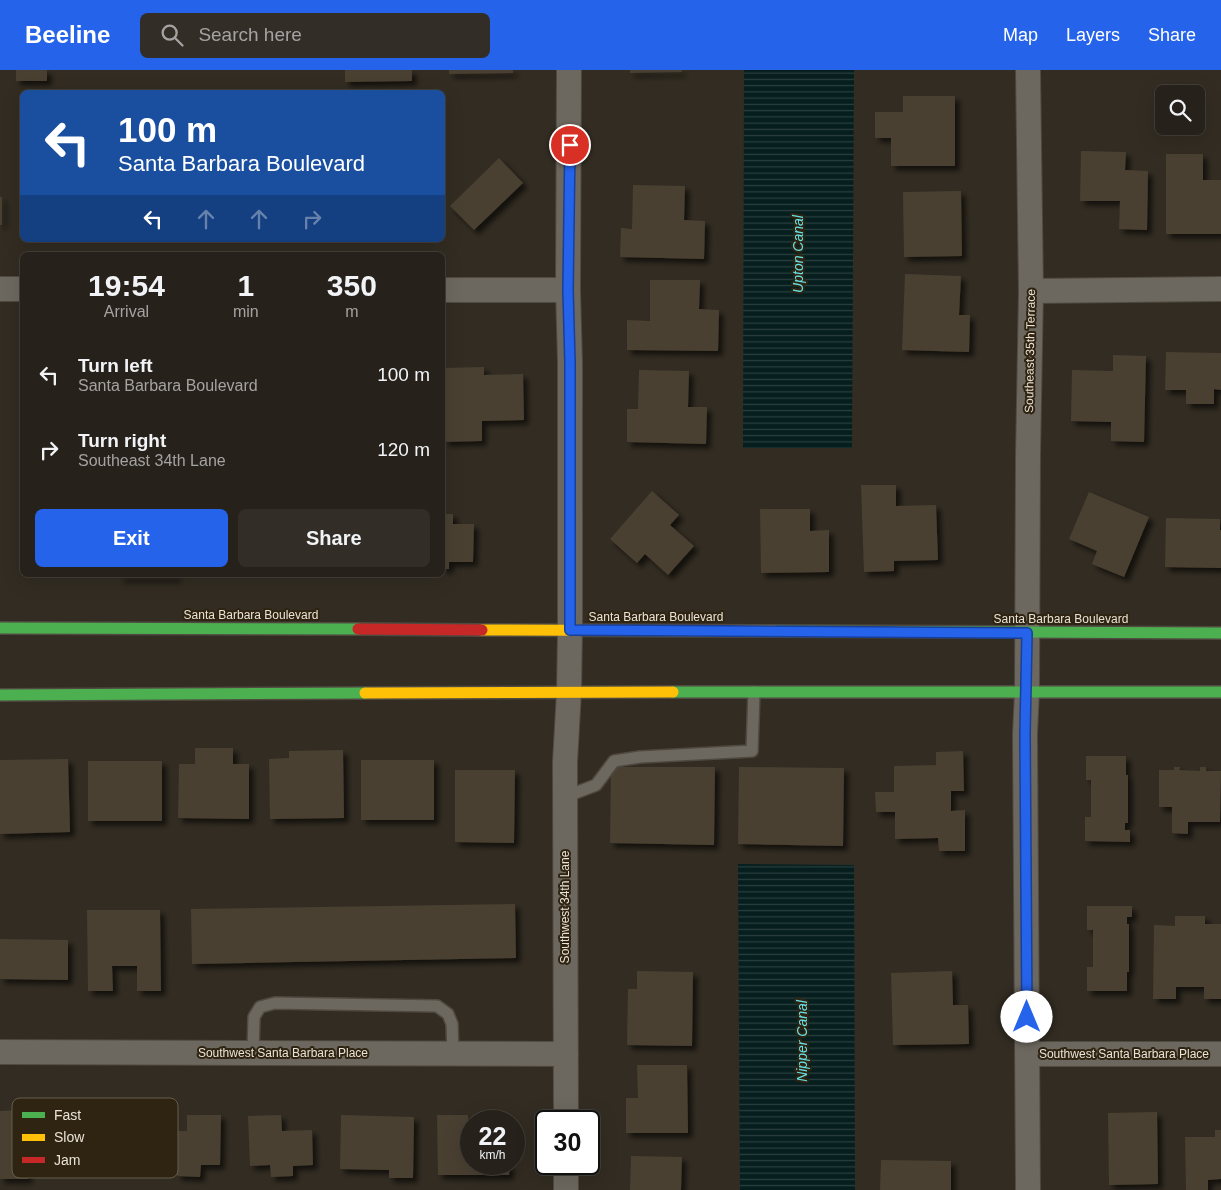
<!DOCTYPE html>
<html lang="en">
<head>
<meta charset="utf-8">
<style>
	:root { --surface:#26211a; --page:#322e27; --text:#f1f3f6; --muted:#a4a3a2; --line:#423e39; --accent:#2563eb }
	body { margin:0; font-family:Helvetica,sans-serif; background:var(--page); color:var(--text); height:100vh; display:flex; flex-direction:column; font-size:19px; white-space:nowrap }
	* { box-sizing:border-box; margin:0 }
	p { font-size:16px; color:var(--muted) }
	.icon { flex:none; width:28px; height:28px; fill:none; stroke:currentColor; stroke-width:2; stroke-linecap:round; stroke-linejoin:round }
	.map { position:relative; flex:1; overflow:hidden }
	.sheet { position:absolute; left:20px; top:182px; width:425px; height:325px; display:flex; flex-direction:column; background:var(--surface); border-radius:8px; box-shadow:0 5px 20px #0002,0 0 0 1px var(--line) }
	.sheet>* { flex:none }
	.top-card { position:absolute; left:20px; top:20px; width:425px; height:152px; border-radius:8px; box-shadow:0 5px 20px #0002,0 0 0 1px var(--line); background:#1a4fa0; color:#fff; overflow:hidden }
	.controls { position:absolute; left:1155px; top:15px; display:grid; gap:10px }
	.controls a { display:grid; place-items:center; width:50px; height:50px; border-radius:8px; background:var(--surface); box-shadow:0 5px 20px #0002,0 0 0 1px var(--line); font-size:25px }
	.speed { position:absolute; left:460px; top:1040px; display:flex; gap:10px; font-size:25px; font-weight:700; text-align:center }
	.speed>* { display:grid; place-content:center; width:65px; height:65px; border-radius:50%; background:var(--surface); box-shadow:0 5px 20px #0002,0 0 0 1px var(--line); line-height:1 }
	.speed small { font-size:12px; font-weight:400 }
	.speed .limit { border:2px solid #111; border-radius:8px; background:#fff; color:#111 }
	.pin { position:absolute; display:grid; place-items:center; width:42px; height:42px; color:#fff; margin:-21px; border:2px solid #fff; border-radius:50%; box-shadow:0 1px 5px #0007 }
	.me { position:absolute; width:55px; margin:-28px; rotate:0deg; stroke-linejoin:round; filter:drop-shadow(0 0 4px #0008) }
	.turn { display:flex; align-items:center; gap:18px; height:105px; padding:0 15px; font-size:22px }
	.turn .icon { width:65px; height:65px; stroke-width:2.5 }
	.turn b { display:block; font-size:35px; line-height:42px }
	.lanes { display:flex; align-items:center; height:48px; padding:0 15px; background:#0003; justify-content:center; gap:25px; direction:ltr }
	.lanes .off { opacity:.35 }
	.eta { display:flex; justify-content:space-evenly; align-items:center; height:85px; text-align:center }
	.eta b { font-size:30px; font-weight:600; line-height:35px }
	.primary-button { display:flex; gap:10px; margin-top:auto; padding:10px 15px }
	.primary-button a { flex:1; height:58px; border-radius:8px; background:var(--accent); color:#fff; font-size:20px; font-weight:600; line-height:58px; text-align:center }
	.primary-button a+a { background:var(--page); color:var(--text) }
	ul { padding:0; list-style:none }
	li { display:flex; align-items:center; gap:15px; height:75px; padding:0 15px }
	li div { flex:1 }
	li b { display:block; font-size:19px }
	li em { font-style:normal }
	header { display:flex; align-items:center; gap:30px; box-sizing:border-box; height:70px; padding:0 25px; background:var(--accent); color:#fff }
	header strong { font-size:24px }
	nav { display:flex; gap:28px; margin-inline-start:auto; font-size:18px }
	.search { width:350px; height:45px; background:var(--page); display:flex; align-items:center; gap:12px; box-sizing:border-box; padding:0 18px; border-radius:8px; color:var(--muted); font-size:19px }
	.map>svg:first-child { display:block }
	.water { fill:url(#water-rules) }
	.building { fill:#494031; filter:url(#shadow) }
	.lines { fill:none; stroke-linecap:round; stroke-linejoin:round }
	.lane-casing { stroke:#4f4940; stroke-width:14 }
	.street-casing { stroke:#4f4940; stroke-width:26 }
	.fast-casing { stroke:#4f4940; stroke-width:14 }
	.slow-casing { stroke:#4f4940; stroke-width:14 }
	.jam-casing { stroke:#4f4940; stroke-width:14 }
	.lane { stroke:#6d685f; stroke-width:11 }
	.street { stroke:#6d685f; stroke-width:24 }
	.fast { stroke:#4caf50; stroke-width:11 }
	.slow { stroke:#ffc107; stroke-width:11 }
	.jam { stroke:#c62828; stroke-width:11 }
	.route-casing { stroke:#184099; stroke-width:12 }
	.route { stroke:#2563eb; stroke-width:9 }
	.labels { text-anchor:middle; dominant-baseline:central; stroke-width:4; stroke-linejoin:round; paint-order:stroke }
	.street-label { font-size:12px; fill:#eae3d7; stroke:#2f2411 }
	.water-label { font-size:14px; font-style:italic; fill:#64e3e9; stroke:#2f2411 }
	.key { fill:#2f2411; stroke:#675d4c; stroke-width:1 }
	.key-label { font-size:14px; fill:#eae3d7 }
</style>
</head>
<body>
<header>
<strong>Beeline</strong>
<div class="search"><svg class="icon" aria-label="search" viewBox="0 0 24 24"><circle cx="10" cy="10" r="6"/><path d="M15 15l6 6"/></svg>Search here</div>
<nav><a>Map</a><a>Layers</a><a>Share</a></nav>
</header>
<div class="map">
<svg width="1221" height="1120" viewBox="0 0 1221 1120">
	<defs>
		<pattern id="water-rules" width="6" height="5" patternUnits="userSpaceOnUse" patternTransform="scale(1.25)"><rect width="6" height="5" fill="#061e1e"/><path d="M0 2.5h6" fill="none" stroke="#2a3f3e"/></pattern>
		<filter id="shadow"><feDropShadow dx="4.5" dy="4.5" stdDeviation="2.5" flood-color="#0009"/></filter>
	</defs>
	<rect width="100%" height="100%" fill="#322c22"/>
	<path class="water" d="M744,0H854L852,378H743Z
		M738,794L854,795L855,1120H740Z"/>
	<path class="building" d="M16,0H47V11H16Z
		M345,0H412V11L345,12Z
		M449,0H513V3L449,4Z
		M630,0H682V2L630,3Z
		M903,26H955V96H891V68H875V42H903Z
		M1081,81L1126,82L1125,100L1148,101L1147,160L1119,159L1120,131H1080Z
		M1166,84H1203V110H1221V164H1166Z
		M499,88L523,113L474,160L450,136Z
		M633,115L685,116L684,150L705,151L704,189L620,187L621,158L632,159Z
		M961,121L962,186L904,187L903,122Z
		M0,127H2V155H0Z
		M905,204L961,206L959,245H970L969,282L902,280Z
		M650,210H700L699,239L719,240L718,281L627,280V250L650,251Z
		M1166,282L1221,283V320L1214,319V334H1186V320H1165Z
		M1113,285L1146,286L1144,372L1111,371V352L1071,351L1072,300L1113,301Z
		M484,297V305L523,304L524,350L482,351V371L444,372L442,298Z
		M639,300L689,301L688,337H707L706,374L627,372V339H638Z
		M861,415H896V436L936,435L938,490L894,491V501L864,502Z
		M20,420H22V471H21Z
		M652,421L679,445L670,455L694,476L668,505L645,484L637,493L610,469Z
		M1089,422L1149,447L1124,507L1092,494L1097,481L1069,469Z
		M760,439H810V461L829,460V502L761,503Z
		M442,444H453V454H474L473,492H449V499H442Z
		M1166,448L1220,449V460H1221V498L1165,497Z
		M119,505H177V508H119Z
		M195,678H233V694H249V749L178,748L179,694H195Z
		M343,680L344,748L270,749L269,689L289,688V681Z
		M963,681L964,721H951V741L965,740V781H939L938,768L895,769V742H876L875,722H894V696L936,695V682Z
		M1086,686H1126V705H1128V753H1125V760H1130V772L1085,771V747H1091V710H1086Z
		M68,689L70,762L0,764V690Z
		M361,690H434V750H361Z
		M88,691H162V751H88Z
		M611,697H715L714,775L610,773Z
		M739,697L844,698L843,776L738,774Z
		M1174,697H1180L1179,700L1200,701V697H1206V701H1221L1220,752H1188V764L1172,763V737H1159V700H1174Z
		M455,700H515L514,773L455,772Z
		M515,834L516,888L192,894L191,839Z
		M1087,836H1132V847H1127V854H1129V902H1127V921H1087V897H1093V860H1087Z
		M87,840H160L161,921H137V896H112L113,921H88Z
		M1175,846H1205V854H1221V929H1204V917H1176V929H1153L1154,855L1175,856Z
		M0,869L68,870V910L0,909Z
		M637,901L693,902L692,976L627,975L628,919H637Z
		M952,901L953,935H968L969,974L893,975L891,903Z
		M637,995H687L688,1063H626V1028H638Z
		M26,1040L28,1109H0V1041Z
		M1157,1042L1158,1114L1109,1115L1108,1043Z
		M187,1045H221L220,1095H201L200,1107L177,1106V1095H156L157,1061H187Z
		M281,1045L282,1061L312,1060L313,1095L293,1096V1106L271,1107L270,1095L250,1096L248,1046Z
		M341,1045L414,1047L413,1108H389V1100L340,1099Z
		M437,1045H468L469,1068H471V1094H510L509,1105H438Z
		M1215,1060H1221V1109L1208,1110V1120H1186L1185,1067H1215Z
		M631,1086L682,1087L681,1120H630Z
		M881,1090L951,1091V1120H880Z"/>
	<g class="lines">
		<defs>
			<path id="lane" d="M565,727L596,715L614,691L640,687L752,681L754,622
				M253,983L254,947L260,937L275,933L437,936L448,944L452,954L453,984"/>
			<path id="street" d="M0,219H22
				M442,220H568
				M1031,221L1221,219
				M0,982L566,984
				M1027,984H1221
				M566,1051L565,692L569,622L570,560V293L568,220L569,0
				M566,1094V1120
				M1028,1120L1025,664L1027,621L1028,385L1031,221L1028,0"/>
			<path id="fast" d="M0,558L358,559
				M774,561L1221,563
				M673,622H1221
				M0,625L365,623"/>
			<path id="slow" d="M482,560L774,561
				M365,623L673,622"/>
			<path id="jam" d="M358,559L482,560"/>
		</defs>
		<use href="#lane" class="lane-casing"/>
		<use href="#street" class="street-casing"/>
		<use href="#fast" class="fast-casing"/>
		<use href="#slow" class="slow-casing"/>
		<use href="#jam" class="jam-casing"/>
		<use href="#lane" class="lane"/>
		<use href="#street" class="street"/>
		<use href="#fast" class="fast"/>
		<use href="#slow" class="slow"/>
		<use href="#jam" class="jam"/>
	</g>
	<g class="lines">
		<defs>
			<path id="route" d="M570,75L568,220L570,293V560L1027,563L1025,664L1027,947"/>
		</defs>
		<use href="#route" class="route-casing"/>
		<use href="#route" class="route"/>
	</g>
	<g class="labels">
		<g class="street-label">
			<text transform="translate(1030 281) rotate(-89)">Southeast 35th Terrace</text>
			<text x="251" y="545">Santa Barbara Boulevard</text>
			<text x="656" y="547">Santa Barbara Boulevard</text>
			<text x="1061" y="549">Santa Barbara Boulevard</text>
			<text transform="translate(565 837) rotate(-90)">Southwest 34th Lane</text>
			<text x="283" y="983">Southwest Santa Barbara Place</text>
			<text x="1124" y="984">Southwest Santa Barbara Place</text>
		</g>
		<g class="water-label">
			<text transform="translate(798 184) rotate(-90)">Upton Canal</text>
			<text transform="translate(802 971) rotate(-90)">Nipper Canal</text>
		</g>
	</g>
	<rect x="12" y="1028" width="166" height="80" rx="8" class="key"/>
	<rect x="22" y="1042" width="23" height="6" fill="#4caf50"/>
	<rect x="22" y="1064" width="23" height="7" fill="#ffc107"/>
	<rect x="22" y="1087" width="23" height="6" fill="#c62828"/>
	<g class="key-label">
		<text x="54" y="1050">Fast</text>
		<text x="54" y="1072">Slow</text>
		<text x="54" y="1095">Jam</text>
	</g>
</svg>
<div class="controls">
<a><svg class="icon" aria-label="search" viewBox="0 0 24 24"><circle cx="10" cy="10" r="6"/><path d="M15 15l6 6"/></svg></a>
</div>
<div class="speed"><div>22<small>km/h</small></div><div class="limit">30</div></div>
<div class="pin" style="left:570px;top:75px;background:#d93025"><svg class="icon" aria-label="arrive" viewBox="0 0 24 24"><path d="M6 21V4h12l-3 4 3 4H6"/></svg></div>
<svg class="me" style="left:1027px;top:947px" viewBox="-20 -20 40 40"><circle r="19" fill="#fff"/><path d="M0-13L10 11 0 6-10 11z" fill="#2563eb"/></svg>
<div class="top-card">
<div class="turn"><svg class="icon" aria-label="left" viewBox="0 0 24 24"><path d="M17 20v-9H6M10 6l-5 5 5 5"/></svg><div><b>100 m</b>Santa Barbara Boulevard</div></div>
<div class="lanes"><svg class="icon" aria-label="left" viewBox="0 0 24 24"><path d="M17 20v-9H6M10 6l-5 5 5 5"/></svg><svg class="icon off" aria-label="ahead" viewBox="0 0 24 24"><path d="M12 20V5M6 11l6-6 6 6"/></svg><svg class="icon off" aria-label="ahead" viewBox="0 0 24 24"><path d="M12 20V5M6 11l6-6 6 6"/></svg><svg class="icon off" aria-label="right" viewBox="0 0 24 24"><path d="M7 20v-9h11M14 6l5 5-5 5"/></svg></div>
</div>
<section class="sheet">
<div class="eta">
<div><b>19:54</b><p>Arrival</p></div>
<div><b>1</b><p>min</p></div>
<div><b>350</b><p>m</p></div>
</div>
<ul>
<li><svg class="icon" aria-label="left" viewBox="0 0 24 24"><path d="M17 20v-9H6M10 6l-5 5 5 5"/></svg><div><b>Turn left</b><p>Santa Barbara Boulevard</p></div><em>100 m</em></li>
<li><svg class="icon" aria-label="right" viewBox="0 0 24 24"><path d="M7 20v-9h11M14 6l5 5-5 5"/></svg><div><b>Turn right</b><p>Southeast 34th Lane</p></div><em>120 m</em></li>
</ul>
<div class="primary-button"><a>Exit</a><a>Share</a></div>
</section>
</div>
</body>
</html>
